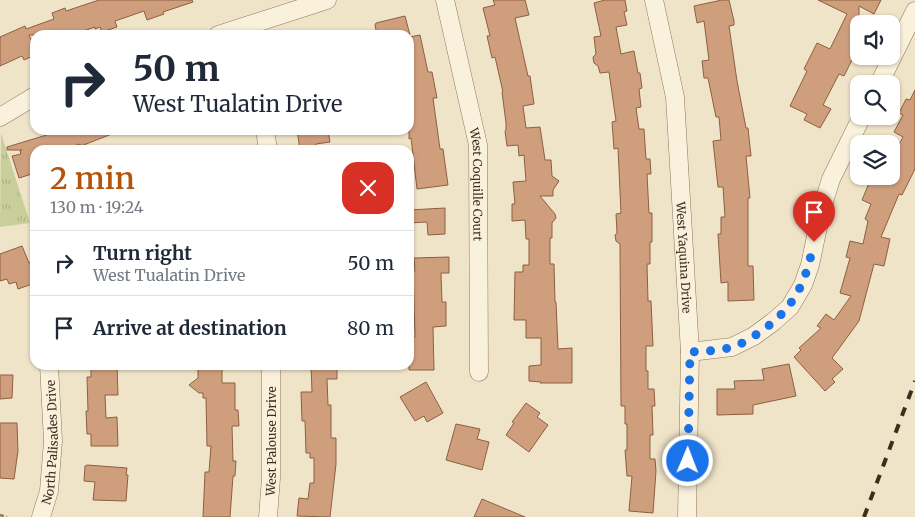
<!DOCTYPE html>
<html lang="en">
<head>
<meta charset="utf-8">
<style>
	:root { --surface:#fff; --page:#f6f6f7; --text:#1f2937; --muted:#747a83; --line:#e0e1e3; --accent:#b45309 }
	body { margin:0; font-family:Merriweather,serif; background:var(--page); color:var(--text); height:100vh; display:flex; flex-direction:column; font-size:19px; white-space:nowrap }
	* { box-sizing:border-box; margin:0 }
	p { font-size:16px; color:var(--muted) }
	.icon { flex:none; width:28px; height:28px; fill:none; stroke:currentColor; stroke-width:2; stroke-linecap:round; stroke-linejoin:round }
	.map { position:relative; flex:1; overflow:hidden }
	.details { position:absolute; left:30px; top:145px; width:384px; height:225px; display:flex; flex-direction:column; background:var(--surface); border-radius:15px; box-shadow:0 1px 4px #0004 }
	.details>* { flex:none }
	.banner { position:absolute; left:30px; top:30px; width:384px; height:105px; border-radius:15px; box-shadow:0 1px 4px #0004; background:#fff; color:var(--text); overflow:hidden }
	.controls { position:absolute; left:850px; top:15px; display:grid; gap:10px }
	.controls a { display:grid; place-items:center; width:50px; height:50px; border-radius:10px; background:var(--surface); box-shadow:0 1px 4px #0004; font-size:25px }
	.pin { position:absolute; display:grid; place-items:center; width:42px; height:42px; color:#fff; margin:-51px -21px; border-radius:50% 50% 50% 0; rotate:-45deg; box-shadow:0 0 5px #0007 }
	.pin .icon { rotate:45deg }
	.me { position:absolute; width:55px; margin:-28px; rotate:1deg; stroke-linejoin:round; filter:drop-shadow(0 0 4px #0008) }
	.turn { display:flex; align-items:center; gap:18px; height:105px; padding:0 20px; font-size:22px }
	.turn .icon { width:65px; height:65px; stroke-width:2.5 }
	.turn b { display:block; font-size:35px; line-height:42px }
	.round { display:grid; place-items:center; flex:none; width:52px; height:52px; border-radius:15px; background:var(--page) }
	.headline { display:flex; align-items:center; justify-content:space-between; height:85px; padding:0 20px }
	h1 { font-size:30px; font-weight:600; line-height:38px; color:var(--accent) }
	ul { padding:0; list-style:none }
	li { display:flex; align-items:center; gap:15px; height:65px; padding:0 20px; border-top:1px solid var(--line) }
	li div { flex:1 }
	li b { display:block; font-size:19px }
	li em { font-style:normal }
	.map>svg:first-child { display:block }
	.park { fill:url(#park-tufts) }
	.building { fill:#cf9f7d; stroke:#8d5f41 }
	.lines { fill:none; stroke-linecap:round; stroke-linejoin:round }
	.street-casing { stroke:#8d765c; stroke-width:19 }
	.path { stroke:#8d765c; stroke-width:2.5; stroke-dasharray:4 2.5; stroke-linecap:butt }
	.street { stroke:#faf1dc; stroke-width:18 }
	.rail { stroke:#3d2e20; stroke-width:4; stroke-dasharray:9 9; stroke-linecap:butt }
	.route { stroke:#1a73e8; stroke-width:9; stroke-dasharray:0 16.2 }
	.labels { text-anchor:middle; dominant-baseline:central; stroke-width:4.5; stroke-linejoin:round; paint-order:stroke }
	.street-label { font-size:12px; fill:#3d2e20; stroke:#f7eed8 }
</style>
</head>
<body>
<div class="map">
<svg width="915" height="517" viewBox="0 0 915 517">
	<defs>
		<pattern id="park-tufts" width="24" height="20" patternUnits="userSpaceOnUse" patternTransform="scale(1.25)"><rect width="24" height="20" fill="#c9cf9b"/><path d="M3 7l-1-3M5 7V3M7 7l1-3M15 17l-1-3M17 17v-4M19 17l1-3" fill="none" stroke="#aeb285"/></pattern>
	</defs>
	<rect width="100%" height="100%" fill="#f0e4c8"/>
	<path class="park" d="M1,133L30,223L0,227Z"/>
	<path class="building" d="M99,0H192L193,2L163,12L164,14L147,20L144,11L115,21L117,27L102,32L100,27L95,29V27L72,35H29L35,49V55L24,60L22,56L0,66V37L25,26L26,29L54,19L52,13L65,8L66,11Z
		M493,0H525L529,15L515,18L528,76H530L534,104L523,106L526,128L540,127L545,160H551L552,176L559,181L553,190V196H540L555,214L556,218L552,223V238H550V264H554L555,302H556L558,349L572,348V383H540L541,382L529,381V366L541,365V338H526V320H514L515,272H523V265H529V239H526L525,220L512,221V204H515L513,182L526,181L524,155L519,156L518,145L507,146L505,131L506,130V123L502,92H503L495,57L492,58L487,36H490L483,8L495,5Z
		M605,0H625L627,11L624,12L627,25L616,27L621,54L634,51L638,73H640L642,88L639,89L641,107L636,108L639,129H644L646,159H650L651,174H647L649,213H652V242H650V264H647L648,301H651L653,346H646V371H648V389H654L655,406H652L653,435H650V459H655L656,471L653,513L629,511L632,476H627L625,450H627V424H625V406H621L620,244L616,241L615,235L617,233L616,214L621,213L618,148L614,149L612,122L616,121L609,72L600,73L598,66L594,63L593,57L596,54L594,37L601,36L594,3Z
		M722,0H729L734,21V25L729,26L737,81L746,128H748L751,156H746L750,198H748V266H753L754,300L728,301V282L721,283L718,234H721V217H725L723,187H718L713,141L721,140L719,117H716L708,78H704L702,61L709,60L704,21L697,23L694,6Z
		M818,0H881L874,14L859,6V58L854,56L844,76L839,74L823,105L831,109L820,128L804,120L807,114L790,106L807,71L804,69L817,43L830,49L847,14Z
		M405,16L410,35H377L375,25L376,23Z
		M420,35L428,72H432L437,98H433L440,149H443L448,185L417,189L411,138L409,139V37Z
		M915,90V169L902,195L899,194L881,237L890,239L884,266L874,264L859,321L832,358L843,369L832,379L835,382L825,391L794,357L801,350L799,348L821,328L817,326L826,314L834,320L851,296L840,293L850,258L846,257L850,241L863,244L868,221L865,219L871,204L862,200L872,176H891V160L903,137L894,132L903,115L899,113L906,99L910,100Z
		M63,130H117V132L81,146L80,144L62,150H35V173L19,178L12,156L21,154L20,151L22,150H7V147Z
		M297,130H328L330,142L316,144L317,150H300Z
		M445,208V234L428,235L427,222L409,223V210Z
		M22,246L29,263L32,262L35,271V283L18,289L16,282L9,284L7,279L0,281V254Z
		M449,257V273H441L442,302H446V326L433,327L434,370H409V337H415L413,271H415L414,258Z
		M789,364L796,396L753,405V414L717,415V389H735L734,381L764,380L762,369Z
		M91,365H117L118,395H105L106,418L117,417L118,446H91V434H87L86,411H88L87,377H91Z
		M198,365H222V383H235V410H238L239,426H232L233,461H236L235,476H233L230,517H203L205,472H209L211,446H207L206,398H203V393H199L189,385L198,378Z
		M311,365H337V379H327L328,405H331V438H336V464L330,517L297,516L299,498L308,499L310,483H314V458H310V453H306L305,421H302L301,392H312Z
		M0,375H13L12,398L0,399Z
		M426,382L443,413L427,422L424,416L415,421L400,397Z
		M526,403L540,413L537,417L548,425L529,452L506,435L514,423L512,422Z
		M0,423H17L18,451L14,479L0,478Z
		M456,424L480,429L477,439L489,442L482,470L446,460Z
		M87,465L127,468L126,475H128L126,501L93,500L95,482L84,481L85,466Z
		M482,499L525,517H474Z"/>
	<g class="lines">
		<defs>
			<g id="street">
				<path id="s1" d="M445,0L478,145L479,372"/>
				<path id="s2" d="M654,0L675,97L690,352L687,517"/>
				<path d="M218,35L327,0"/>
				<path d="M879,84L915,11"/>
				<path d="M0,117L35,96"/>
				<path d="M265,130L268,150"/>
				<path d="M690,352L732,347L754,336L773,322L790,307L803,285L810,265L822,208L831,179L862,116"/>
				<path id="s3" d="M41,517L49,491L53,441L49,365"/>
				<path id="s4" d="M268,517L271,478V365"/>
			</g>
		</defs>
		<use href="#street" class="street-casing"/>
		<path class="path" d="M0,515L7,517"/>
		<use href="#street" class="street"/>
		<path class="rail" d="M864,517L915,381"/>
	</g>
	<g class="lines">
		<path class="route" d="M688,461L690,352C704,351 719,351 732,347C743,344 754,336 763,330C796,306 806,281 814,242"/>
	</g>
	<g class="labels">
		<g class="street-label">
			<text stroke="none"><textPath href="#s1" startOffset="188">West Coquille Court</textPath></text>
			<text stroke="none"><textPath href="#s2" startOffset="260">West Yaquina Drive</textPath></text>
			<text stroke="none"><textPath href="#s3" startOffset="76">North Palisades Drive</textPath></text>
			<text stroke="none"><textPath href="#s4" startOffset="76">West Palouse Drive</textPath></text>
		</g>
	</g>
</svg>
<div class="controls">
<a><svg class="icon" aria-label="sound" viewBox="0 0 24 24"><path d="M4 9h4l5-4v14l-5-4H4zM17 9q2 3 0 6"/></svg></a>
<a><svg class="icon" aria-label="search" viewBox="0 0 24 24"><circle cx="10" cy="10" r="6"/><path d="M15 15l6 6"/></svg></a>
<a><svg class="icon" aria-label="layers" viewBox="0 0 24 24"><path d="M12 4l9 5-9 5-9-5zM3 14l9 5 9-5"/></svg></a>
</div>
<div class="pin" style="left:814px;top:242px;background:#d93025"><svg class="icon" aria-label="arrive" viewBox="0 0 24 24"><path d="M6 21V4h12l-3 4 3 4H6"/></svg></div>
<svg class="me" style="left:688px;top:461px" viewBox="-20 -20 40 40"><circle r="17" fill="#1a73e8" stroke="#fff" stroke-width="3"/><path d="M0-11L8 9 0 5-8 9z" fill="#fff"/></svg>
<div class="banner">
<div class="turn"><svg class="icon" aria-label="right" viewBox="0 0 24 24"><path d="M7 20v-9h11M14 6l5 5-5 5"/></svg><div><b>50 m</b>West Tualatin Drive</div></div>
</div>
<section class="details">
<div class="headline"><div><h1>2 min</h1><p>130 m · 19:24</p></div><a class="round" style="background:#d93025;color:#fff"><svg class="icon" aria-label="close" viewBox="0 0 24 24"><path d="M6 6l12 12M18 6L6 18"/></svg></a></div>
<ul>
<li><svg class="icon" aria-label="right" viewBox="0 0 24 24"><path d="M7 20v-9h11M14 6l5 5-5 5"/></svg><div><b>Turn right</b><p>West Tualatin Drive</p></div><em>50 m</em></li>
<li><svg class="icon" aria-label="arrive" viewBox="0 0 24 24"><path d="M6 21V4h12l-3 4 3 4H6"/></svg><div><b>Arrive at destination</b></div><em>80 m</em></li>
</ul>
</section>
</div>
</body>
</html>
